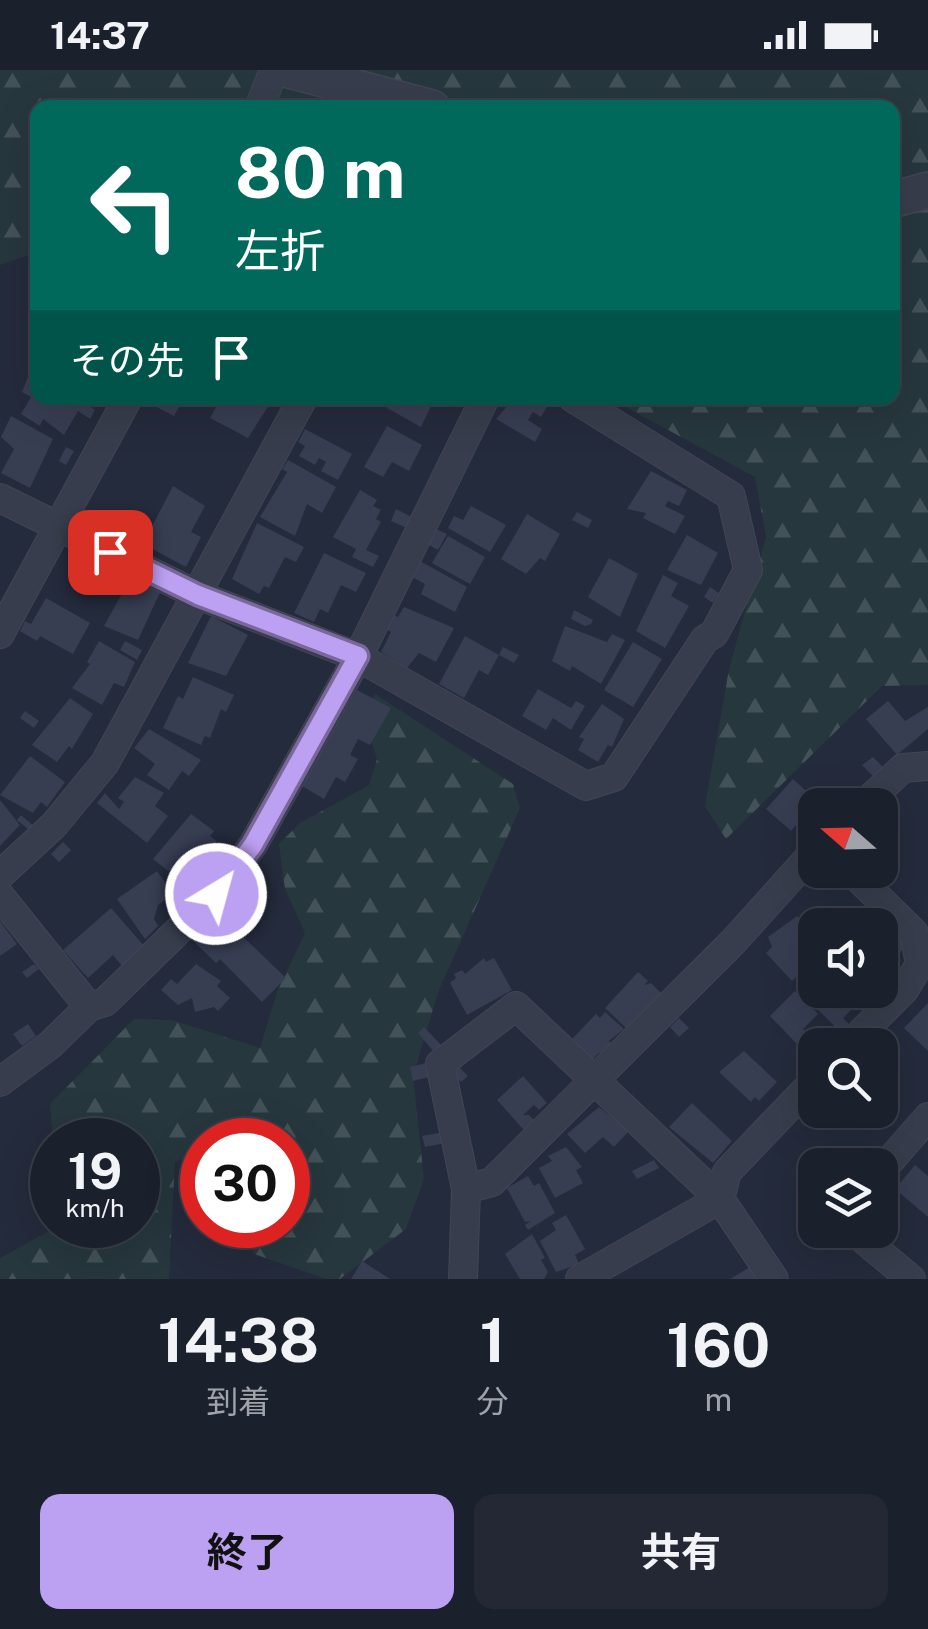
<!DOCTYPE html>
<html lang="ja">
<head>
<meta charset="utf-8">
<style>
	:root { --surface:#1b202d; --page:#242835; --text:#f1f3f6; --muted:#a0a3aa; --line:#393e49; --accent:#bca0f2 }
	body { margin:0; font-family:"Public Sans","Noto Sans JP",sans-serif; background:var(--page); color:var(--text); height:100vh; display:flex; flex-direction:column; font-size:38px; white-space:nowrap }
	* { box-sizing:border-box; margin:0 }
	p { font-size:32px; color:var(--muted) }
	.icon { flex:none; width:55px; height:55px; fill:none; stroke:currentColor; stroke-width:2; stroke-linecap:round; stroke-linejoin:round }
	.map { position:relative; height:1209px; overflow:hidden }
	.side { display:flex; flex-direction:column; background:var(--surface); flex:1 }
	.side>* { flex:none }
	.guide { position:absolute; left:30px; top:30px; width:870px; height:305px; border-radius:20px; box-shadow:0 10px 40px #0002,0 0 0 2px var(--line); background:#00695c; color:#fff; overflow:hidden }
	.needle { width:65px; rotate:290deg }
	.buttons { position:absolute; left:798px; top:718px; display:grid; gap:20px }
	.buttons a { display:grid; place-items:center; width:100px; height:100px; border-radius:20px; background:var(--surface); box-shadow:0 10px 40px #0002,0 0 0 2px var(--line); font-size:50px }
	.speed { position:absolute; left:30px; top:1048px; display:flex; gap:20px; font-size:50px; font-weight:700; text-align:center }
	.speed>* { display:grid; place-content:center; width:130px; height:130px; border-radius:50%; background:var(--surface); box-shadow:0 10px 40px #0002,0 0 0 2px var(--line); line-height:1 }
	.speed small { font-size:25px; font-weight:400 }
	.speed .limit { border:15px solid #d22; background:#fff; color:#111 }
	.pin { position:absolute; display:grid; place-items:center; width:85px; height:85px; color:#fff; margin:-42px; border-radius:20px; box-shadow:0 5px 15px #0006 }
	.me { position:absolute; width:110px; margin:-55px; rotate:37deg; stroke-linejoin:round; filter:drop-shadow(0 0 8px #0008) }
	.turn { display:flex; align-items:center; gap:35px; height:210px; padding:0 40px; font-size:45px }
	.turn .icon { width:130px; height:130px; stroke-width:2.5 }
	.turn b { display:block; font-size:70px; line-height:85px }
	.then { display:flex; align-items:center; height:95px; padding:0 40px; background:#0003; gap:20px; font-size:38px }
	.eta { display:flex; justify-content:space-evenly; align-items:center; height:170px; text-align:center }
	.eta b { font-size:60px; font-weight:700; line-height:70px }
	.button { display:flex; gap:20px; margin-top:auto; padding:20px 40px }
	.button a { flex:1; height:115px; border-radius:20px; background:var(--accent); color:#111; font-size:40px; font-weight:700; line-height:115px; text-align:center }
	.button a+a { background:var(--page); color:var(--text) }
	.status { display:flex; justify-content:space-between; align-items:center; height:70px; padding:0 50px; background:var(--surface); direction:ltr }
	.status svg { height:28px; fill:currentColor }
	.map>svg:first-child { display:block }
	.forest { fill:url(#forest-firs) }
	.building { fill:#373e52 }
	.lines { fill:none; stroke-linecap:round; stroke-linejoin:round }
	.minor-casing { stroke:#414655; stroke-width:30 }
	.tertiary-casing { stroke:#414655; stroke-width:38 }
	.minor { stroke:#383d4d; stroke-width:28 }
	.tertiary { stroke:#383d4d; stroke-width:35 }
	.route-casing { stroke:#7a689d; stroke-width:25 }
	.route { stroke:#bca0f2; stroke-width:18 }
</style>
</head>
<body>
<div class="status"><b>14:37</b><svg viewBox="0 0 49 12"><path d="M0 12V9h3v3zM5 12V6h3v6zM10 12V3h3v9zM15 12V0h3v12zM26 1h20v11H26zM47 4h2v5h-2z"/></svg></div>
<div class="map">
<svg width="928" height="1209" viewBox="0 0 928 1209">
	<defs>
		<pattern id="forest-firs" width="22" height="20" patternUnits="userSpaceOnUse" patternTransform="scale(2.5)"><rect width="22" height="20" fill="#26373d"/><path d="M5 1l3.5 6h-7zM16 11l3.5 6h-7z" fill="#435258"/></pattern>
	</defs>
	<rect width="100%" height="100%" fill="#242b3c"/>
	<path class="forest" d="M0,0H928V615L882,616L726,769L705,736L729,599L766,467L755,407L609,328H892V38H38L37,182L0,195Z
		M375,624L513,714L520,738L439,920L413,1005L424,1109L406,1159L340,1209H326L254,1184L240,1155H288V1070H202V1084L175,1092L169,1209H0V1188L60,1155H138V1070H53L50,1034L134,949L172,950L260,978L277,922L305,863L285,819L279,774L300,753L369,715L377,689L363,644Z"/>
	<path class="building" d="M32,297L38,300V328L83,332L95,340L90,349L78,341L64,365L43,349L40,356L21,344L31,327L22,322Z
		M157,328H184L174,346L153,335Z
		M221,328H262L271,332L248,368L210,348Z
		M393,328H447L443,335L434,330L421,357L387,338Z
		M514,328H540L549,333L541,347L533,342L528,350L542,359L535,372L496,349Z
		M11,346L53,369L30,418L1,403L14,379L1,367Z
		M387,356L422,375L409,401L392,392L383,407L364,397Z
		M305,359L352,384L338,410L321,401L326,392L319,388L315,395L299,386L305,376L298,372Z
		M66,377L74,381L66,395L59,391Z
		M288,390L336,417L322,443L307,434L295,466L260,447L287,402L282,399Z
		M651,401L687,420L679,436L668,431L665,436L685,446L675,464L643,448L646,443L627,439Z
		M173,416L205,436L191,462L201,467L186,497L143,474Z
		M360,420L377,430L373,436L381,440L376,449L381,452L366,480L379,486L373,497L352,487L356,479L333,467Z
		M471,436L506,455L490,482L448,458L454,446L463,450Z
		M396,439L412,447L407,458L391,451Z
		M577,442L592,450L588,458L572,450Z
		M527,444L560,464L545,491L540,488L526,504L501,489Z
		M257,453L304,477L296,492L285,487L269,518L264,516L259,524L232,509Z
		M434,458L447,464L438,480L425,473Z
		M687,465L718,483L701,515L667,500Z
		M448,466L485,487L470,514L432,493Z
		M324,483L366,503L356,522L341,515L328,543L320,539L314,552L294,543Z
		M609,488L638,504L620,547L588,527Z
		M418,490L467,517L455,542L421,524L425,514L410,506Z
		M129,499L163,516L138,570L104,556L125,518L121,516Z
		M663,505L678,513L671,526L689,536L665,578L636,561Z
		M710,517L719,523L713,533L704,527Z
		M46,528L90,553L73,584L40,566L37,571L20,561L25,551L31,554Z
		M404,537L454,558L436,592L419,583L407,598L381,582L391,562L384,558L392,544L398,547Z
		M574,540L593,550L591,554L585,556L571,549Z
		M211,546L248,565L226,606L188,593Z
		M565,556L607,572L612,564L625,570L601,614L572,596L570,601L552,591Z
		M465,566L499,585L488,605L479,600L464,628L439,614Z
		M99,571L135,592L124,617L114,613L102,635L72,618L90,594L87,592Z
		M125,571L142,580L137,590L120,580Z
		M633,572L662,589L633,637L604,620Z
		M503,577L519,585L514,593L499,585Z
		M193,607L234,625L226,642L221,639L210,668L205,666L201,675L163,658L178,626L183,629Z
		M538,619L571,638L576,631L585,636L571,660L553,648L546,660L522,646Z
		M357,620L391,638L370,675L358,669L350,685L358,689L345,712L336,707L324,729L302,716Z
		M70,628L93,644L72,679L69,676L57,692L32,675Z
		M888,631L905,651L928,637V659L897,685L866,649Z
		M602,634L624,649L612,677L608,675L598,692L578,680L584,669L579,667Z
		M25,641L39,651L34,658L20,648Z
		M149,659L201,690L189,706L182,701L169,720L147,705L155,694L134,678Z
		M30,686L65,712L47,737L41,732L33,743L0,725Z
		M873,687L884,698L875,708L862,695Z
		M135,707L164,723L155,736L168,746L147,773L97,733L105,723L119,739L124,732L118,728Z
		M793,709L817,731L791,761L766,739Z
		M0,730L20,755L0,776Z
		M191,744L214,761L210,766L217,771L182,812L153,789Z
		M21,745L36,758L33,763L17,750Z
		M63,772L71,780L59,792L51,784Z
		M157,801L173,824L158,835L154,849L158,856L145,869L117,829Z
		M111,838L144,876L122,896L113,885L88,908L63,880Z
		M868,841L881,847L906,876L885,898L880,893V855H854Z
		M797,846L815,865V874L802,887L809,894L792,911L766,883L772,877L768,867Z
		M0,851L17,874L0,886Z
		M209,852L229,871L238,862L286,908L262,932L220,889L216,893L192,870Z
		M484,888L486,892L494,888L512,920L467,945L450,913L456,908L454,904L462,900L465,904Z
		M34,894L39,899L27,908L22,902Z
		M196,894L221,911L217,916L230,928L218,941L214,937L195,942L192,928L178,935L161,920L171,909L177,914Z
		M638,902L648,911L644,915L651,913L661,923L627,959L605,938Z
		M815,904V920L848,923L844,927L854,937L843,948L852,957L844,966L799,920Z
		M795,921L818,944L803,959L808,964L811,961L822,975H815V993L770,946Z
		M928,933V981L904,958Z
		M605,942L624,959L609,971L614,976L604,987L599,983L593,989L570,971L596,944L600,948Z
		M679,948L689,958L679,967L670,957Z
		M28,954L36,966L22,976L13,964Z
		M424,957L442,976L434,982L418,963Z
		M744,981L777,1012L759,1031L755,1027L751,1032L719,1002Z
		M426,993L429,1007L413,1011L410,997Z
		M458,996L468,1006L461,1012L455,1006Z
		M523,1006L547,1033L539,1040L534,1035L523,1045H529L541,1057L530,1067L497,1030Z
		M692,1033L732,1071L713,1093L669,1057Z
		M599,1037L629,1061L614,1077L603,1067L585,1083L567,1064Z
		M444,1062L446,1073L425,1077L422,1066Z
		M566,1077L582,1097L576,1100L583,1113L555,1128L539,1098L552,1091L548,1086Z
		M654,1090L659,1098L637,1109L632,1101Z
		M915,1095L928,1106V1147L895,1119Z
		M528,1106L534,1116L539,1113L555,1143L528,1160L525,1155L531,1151L525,1152L507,1118Z
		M566,1145L585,1179L575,1185L579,1194L556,1202L540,1171L556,1160L552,1153Z
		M532,1164L545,1188L541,1190L548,1202L544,1209H520L505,1184Z
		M362,1191L390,1209H351Z
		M750,1197L758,1209H730Z"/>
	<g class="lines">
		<defs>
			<path id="minor" d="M259,38L274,0
				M0,428L198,525L358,587L586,716L614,707L705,569L714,564L748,500L731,426L573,328
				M0,564L128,328
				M863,735L903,698L928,696
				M0,805L54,755L105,693L303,328
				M0,826L89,937
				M849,975L904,920L920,894L914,863L850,800
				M0,1012L50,975L89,937L105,932L216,824L253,775L358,587L485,328
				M880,1102L928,1047
				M466,1119L492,1112L732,873L815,781
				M860,1160L863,1169L911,1209
				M463,1209L466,1119L440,994L516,936L720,1129L774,1209
				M580,1209L720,1129L727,1102L815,1010"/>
			<path id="tertiary" d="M289,0L432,38
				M892,130L928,120"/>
		</defs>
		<use href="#minor" class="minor-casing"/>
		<use href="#tertiary" class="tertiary-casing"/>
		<use href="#minor" class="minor"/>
		<use href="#tertiary" class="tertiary"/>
	</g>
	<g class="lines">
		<defs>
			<path id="route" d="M110,482L198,525L358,586L253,775L216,824"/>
		</defs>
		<use href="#route" class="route-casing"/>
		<use href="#route" class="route"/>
	</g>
</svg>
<div class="buttons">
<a><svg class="needle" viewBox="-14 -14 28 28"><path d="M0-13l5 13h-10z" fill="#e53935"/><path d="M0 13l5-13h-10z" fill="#a0a3aa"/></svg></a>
<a><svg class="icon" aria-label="sound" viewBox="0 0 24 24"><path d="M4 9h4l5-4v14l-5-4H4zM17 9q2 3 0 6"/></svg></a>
<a><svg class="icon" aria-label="search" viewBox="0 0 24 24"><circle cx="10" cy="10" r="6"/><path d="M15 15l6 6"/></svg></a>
<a><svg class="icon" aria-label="layers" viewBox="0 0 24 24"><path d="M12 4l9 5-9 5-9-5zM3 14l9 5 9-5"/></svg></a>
</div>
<div class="speed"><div>19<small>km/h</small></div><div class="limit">30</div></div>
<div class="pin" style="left:110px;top:482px;background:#d93025"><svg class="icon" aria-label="arrive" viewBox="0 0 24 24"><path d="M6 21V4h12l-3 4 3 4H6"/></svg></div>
<svg class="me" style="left:216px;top:824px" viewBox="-20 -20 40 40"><circle r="17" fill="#bca0f2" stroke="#fff" stroke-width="3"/><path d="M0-11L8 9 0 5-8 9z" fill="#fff"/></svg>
<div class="guide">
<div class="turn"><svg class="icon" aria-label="left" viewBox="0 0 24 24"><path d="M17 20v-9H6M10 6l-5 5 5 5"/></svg><div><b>80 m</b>左折</div></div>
<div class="then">その先<svg class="icon" aria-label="arrive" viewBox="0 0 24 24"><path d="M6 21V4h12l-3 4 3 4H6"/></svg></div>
</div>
</div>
<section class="side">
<div class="eta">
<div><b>14:38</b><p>到着</p></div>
<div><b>1</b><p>分</p></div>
<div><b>160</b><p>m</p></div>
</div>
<div class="button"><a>終了</a><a>共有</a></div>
</section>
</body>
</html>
